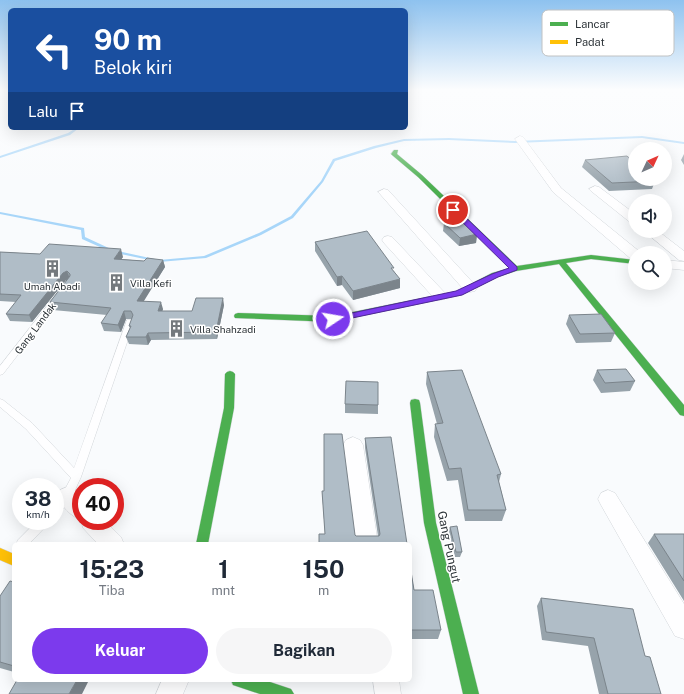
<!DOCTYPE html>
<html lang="id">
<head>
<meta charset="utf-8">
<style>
	:root { --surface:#fff; --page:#f6f6f7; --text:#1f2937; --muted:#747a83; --accent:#7c3aed }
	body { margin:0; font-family:"Public Sans",sans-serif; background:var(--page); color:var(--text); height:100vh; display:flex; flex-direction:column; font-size:15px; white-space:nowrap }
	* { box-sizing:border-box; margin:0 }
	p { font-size:13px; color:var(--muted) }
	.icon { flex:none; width:22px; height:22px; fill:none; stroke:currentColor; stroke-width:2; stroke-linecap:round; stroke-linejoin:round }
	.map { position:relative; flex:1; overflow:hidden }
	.side { position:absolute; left:12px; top:542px; width:400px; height:140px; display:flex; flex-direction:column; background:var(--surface); border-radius:6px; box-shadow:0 4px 16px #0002 }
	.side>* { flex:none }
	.guide { position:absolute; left:8px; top:8px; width:400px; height:122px; border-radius:6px; box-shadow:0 4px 16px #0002; background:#1a4fa0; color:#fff; overflow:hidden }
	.needle { width:26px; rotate:46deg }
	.tools { position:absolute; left:628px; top:142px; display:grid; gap:8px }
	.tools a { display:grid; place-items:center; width:44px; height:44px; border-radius:50%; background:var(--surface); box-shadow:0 4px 16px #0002; font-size:20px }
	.speed { position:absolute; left:12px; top:478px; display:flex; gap:8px; font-size:20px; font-weight:700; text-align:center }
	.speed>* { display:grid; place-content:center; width:52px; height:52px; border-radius:50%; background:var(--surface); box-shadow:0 4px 16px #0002; line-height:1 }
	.speed small { font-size:10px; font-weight:400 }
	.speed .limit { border:6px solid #d22; background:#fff; color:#111 }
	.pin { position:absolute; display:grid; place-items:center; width:34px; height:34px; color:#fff; margin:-17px; border:2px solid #fff; border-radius:50%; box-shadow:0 1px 4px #0007 }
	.me { position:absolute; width:44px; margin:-22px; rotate:78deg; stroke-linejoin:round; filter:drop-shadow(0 0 3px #0008) }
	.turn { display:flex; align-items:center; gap:14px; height:84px; padding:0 20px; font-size:18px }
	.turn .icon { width:52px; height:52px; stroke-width:2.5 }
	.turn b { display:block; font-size:28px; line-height:34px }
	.then { display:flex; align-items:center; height:38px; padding:0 20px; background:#0003; gap:8px; font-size:15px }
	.eta { display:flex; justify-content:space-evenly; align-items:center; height:68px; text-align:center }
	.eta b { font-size:24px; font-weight:700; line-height:28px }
	.action { display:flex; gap:8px; margin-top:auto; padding:8px 20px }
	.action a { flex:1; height:46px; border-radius:24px; background:var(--accent); color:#fff; font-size:16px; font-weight:700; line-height:46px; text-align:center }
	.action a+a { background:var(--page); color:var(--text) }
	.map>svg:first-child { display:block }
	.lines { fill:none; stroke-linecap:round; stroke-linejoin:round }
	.stream { fill:#a8d6f9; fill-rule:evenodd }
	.lane-casing { stroke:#d2d6da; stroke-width:1 }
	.street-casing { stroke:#d2d6da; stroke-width:1 }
	.fast-casing { stroke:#d2d6da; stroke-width:1 }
	.slow-casing { stroke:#d2d6da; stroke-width:1 }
	.lane { fill:#fefeff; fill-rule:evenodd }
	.street { fill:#fefeff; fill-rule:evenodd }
	.fast { fill:#4caf50; fill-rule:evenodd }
	.slow { fill:#ffc107; fill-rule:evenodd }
	.wall { fill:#97a3ab }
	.shaded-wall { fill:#7b848b }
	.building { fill:#b0bdc7; stroke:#7b848b }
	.route { fill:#7c3aed; stroke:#51269a }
	.labels { text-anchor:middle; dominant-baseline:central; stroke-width:3; stroke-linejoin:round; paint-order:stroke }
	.poi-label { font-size:10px; fill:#2c3338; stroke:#fff; text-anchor:start }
	.street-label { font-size:10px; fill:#2c3338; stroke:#fff }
	.near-street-label { font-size:12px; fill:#2c3338; stroke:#fff }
	.key { fill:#fff; stroke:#c0c2c3; stroke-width:1 }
	.key-label { font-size:11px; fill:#2c3338 }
</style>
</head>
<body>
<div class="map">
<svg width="684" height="694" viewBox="0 0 684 694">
	<rect width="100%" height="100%" fill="#f9fbfd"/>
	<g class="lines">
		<path class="stream" d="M76,128H79L70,135L0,158V156L68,133Z
			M642,136L684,142V144L642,138L515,143L449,140L404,141L376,148L335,161L323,182L293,218L261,235L206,258L159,262L111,252L82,239L81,230L0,214V212L84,228L85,237L113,250L159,260L204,256L259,233L291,216L321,181L333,159L374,146L404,139L449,138L515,141Z"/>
		<defs>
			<path id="lane" d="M54,297H57L61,299L3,374L0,375V366Z
				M127,320H133L134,322L81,477C75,489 69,509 55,514V502L63,493L71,478L26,429L0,407V399L3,400L32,423L74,468Z
				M37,521H49L48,524L29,544H16L18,540Z"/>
			<path id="street" d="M520,136L523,137L561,188L640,252L635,253V259L630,258L553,192L515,139Z
				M595,186L599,187L635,214V224L631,223L591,191L589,189Z
				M384,189L388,190L475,285L477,288L475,291L470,292L465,291L380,194L378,192Z
				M644,231H658L684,251V261L679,260Z
				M388,236L392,237L445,293L447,296L445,299L440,300L435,299L384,243L382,240L384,237Z
				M665,260L684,262V270L665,268Z
				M353,437L360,440L363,445L378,544H356L343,445L346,440Z
				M67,487L74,490L81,497V521H105L121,537L124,544H98L83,528L81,520C70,516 62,506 57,496L60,490Z
				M608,490L615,493L684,604V639L675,636L601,505L598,499L601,493Z
				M162,680H189L183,694H156Z
				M373,680H399L401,694H375Z"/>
			<path id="fast" d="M394,150H398L397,154L422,175L517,266L591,255L635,260V264L591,259L566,263L684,405V416L680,415L559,264L516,271L498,277L462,295L333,322L235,318L234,316L235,314L238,313L333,316L457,291L492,273L510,268L418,177L392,155L391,154Z
				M230,371L233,372L235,374L234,408L208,544H196L224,408L225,374L227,372Z
				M415,399L419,400L420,403L436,523L479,694H463L424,523L410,403L411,400Z
				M231,680H264L291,689L294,694H260L233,685Z"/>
			<path id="slow" d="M0,548L14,554V566L0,560Z"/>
		</defs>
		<use href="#lane" class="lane-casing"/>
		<use href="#street" class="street-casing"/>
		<use href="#fast" class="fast-casing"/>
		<use href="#slow" class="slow-casing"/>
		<use href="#lane" class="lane"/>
		<use href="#street" class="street"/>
		<use href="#fast" class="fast"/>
		<use href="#slow" class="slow"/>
	</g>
	<path class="wall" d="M684,154V165L681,160Z
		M585,160L655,181L652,189L609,191L582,167Z
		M444,223L477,234L476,243L459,246L443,231Z
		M315,242L394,271L400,288L353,300L342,285L337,286L315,251Z
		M0,252L40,254L123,257L121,259L144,261L163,260L165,267L143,301L163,309L162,311H192L224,305L217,339L151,340L148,345L129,344L126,337L130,328L129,326L132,319H126L121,332L104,331L101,323L107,315L53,310L50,302L67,280H66L32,322L10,321L6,314L16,302L0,301Z
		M569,315L615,333L611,342L576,343L566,324Z
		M597,370L635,381L630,391L601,393L593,380Z
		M427,372L501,474L499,482L506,510L502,521H465L458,480L447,481L434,437L435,424H437L426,384Z
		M345,404L378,405V414L345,413Z
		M365,438L407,544L325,534L322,491H324L356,536H378L365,448Z
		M450,527L462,552L460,557H455L449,531Z
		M654,534H684V601L648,543Z
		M410,565L414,590L441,630L438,639H410Z
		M14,582V672L0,668V596Z
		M541,598L645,656L661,694H599L588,646L542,640L537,606Z"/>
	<path class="shaded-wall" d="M477,234L476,243L459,246L460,238Z
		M121,249L123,257L117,266L114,259Z
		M163,260L165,267L139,309L137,301Z
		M67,271L70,279L66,280L32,322L29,315L63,273Z
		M342,276V285L337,286V277Z
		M400,279V288L353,300V291Z
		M223,298L224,305L217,339L216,332Z
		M161,302L163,309L160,319L158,311Z
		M124,311L126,319L121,332L118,325Z
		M148,333L151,340L148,345L146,337Z
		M77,680H89L82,694H69Z"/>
	<path class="building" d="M627,156L635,163V179H653L655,181L612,183L585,160Z
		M462,219L477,234L460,238L444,223Z
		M367,231L394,268H391L400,279L353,291L342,276L337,277L315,242Z
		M49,244L121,249L114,259L144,261L147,258L163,260L137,301L161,302L158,311H192L196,298H223L216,332L148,333L146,337H126L131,326H129L133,315L131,311H124L118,325L101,323L111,308L50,302L70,276V274L67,271L63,273L29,315L6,314L21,295L0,294V252L40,254Z
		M601,314L615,333L580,334L569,315Z
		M626,369L635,381L605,383L597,370Z
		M462,370L501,474L497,475L506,510H468L461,468L449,469L435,424L443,423L427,372Z
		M346,381L378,382V405L345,404Z
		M324,434H342L355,535L356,536H379L380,534L365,438L391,437L407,544H319V534H325L322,491H324Z
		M457,526L462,552H456L450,527Z
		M654,534H684V581Z
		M410,565L414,590H433L441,630H410Z
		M10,581L14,582V666L0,662V596Z
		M541,598L633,609L645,656L650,657L661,694H608L594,638L546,632Z
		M17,680H77L69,694H9Z"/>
	<linearGradient id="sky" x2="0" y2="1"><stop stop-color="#8ec2ef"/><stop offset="0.48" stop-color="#fcfdfe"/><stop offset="1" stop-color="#fcfdfe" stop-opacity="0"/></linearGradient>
	<rect width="684" height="187" fill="url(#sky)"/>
	<path class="route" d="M451,208H456L517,267V270L498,277L462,295L333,322L330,321L329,319L333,317L456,291L492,274L509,268L451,211Z"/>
	<defs>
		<symbol id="building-bare" viewBox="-9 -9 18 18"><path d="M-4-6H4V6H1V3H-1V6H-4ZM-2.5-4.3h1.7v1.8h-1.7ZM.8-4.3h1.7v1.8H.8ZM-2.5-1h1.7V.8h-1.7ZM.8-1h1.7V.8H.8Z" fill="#74797d" stroke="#fff" stroke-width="2.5" paint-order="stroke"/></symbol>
	</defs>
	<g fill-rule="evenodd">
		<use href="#building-bare" x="40" y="256" width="25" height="25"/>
		<use href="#building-bare" x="104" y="270" width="25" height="25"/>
		<use href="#building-bare" x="164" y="316" width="25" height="25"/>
	</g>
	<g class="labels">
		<g class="poi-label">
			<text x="130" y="283">Villa Kefi</text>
			<text x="52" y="286" text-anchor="middle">Umah Abadi</text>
			<text x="190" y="329">Villa Shahzadi</text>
		</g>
		<g class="street-label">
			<text transform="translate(35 328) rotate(-53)">Gang Landak</text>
		</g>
		<g class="near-street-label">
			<text transform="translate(449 547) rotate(78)">Gang Pungut</text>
		</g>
	</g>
	<rect x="542" y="10" width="132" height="46" rx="6" class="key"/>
	<rect x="550" y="22" width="18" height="4" fill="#4caf50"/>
	<rect x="550" y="40" width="18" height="4" fill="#ffc107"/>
	<g class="key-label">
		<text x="575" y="28">Lancar</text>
		<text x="575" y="46">Padat</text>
	</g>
</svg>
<div class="tools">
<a><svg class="needle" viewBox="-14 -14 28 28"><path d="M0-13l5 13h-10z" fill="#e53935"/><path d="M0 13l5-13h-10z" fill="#747a83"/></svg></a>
<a><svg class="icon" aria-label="sound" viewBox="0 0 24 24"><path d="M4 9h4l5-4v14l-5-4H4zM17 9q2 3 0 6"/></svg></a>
<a><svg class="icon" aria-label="search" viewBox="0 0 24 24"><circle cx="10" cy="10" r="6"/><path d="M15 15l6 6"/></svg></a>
</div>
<div class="speed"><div>38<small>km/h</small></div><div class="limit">40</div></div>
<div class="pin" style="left:453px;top:210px;background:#d93025"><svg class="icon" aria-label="arrive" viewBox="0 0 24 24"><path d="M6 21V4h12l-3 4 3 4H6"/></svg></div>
<svg class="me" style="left:333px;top:319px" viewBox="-20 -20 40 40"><circle r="17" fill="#7c3aed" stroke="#fff" stroke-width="3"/><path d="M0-11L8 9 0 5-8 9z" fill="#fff"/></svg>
<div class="guide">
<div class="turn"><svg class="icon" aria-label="left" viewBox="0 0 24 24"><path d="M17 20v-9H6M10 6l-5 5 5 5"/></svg><div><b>90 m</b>Belok kiri</div></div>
<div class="then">Lalu<svg class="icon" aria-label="arrive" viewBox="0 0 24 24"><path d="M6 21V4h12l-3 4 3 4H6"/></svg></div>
</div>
<section class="side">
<div class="eta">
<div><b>15:23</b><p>Tiba</p></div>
<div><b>1</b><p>mnt</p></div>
<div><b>150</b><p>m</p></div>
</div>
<div class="action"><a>Keluar</a><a>Bagikan</a></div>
</section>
</div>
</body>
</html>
